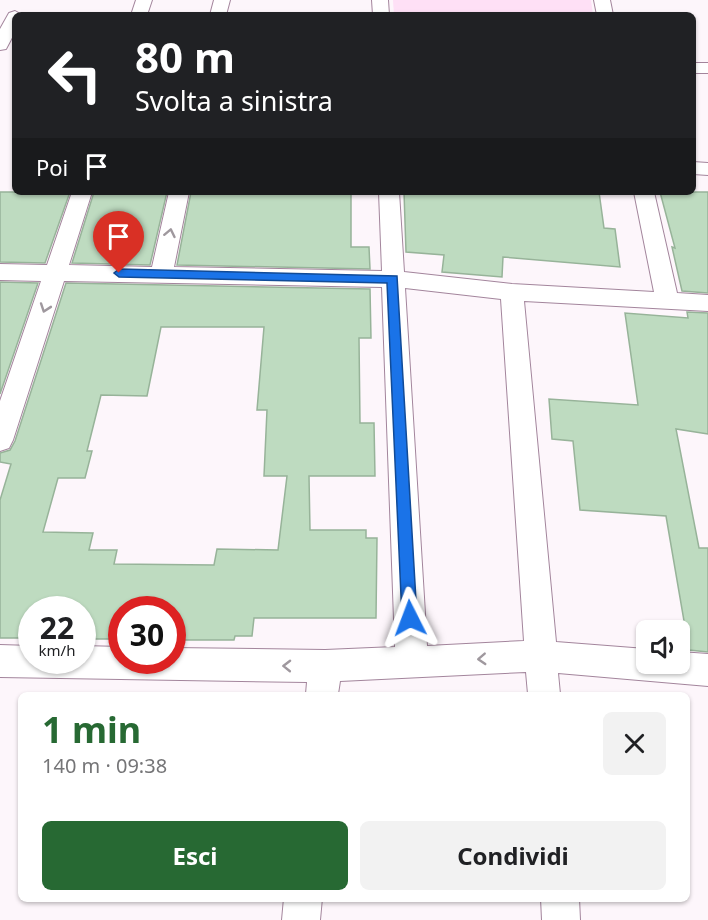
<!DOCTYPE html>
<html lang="it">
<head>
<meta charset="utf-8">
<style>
	:root { --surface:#fff; --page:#f2f2f2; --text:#202124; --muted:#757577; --accent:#276933 }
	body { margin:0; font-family:"Noto Sans",sans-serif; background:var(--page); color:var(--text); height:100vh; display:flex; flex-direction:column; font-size:22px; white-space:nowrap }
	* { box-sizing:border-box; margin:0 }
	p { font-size:20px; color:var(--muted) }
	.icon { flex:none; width:33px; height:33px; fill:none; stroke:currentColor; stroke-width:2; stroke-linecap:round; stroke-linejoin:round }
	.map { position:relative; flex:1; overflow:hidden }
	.panel { position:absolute; left:18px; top:692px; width:672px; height:210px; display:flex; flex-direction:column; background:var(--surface); border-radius:9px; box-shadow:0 2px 4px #0004 }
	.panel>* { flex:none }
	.top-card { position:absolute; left:12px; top:12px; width:684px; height:183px; border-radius:9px; box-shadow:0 2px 4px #0004; background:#202124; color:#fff; overflow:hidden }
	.buttons { position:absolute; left:636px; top:620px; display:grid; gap:12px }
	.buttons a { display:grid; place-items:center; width:54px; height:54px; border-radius:9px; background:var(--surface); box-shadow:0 2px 4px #0004; font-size:30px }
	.speed { position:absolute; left:18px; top:596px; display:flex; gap:12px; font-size:30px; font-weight:700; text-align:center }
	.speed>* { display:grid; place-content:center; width:78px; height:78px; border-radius:50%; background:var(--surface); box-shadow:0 2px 4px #0004; line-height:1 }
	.speed small { font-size:15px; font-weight:400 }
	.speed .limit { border:9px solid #d22; background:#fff; color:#111 }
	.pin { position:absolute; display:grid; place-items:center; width:51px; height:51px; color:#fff; margin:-62px -26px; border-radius:50% 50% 50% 0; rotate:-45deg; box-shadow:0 0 6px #0007 }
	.pin .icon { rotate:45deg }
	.me { position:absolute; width:66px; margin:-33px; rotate:357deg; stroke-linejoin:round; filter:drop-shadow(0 0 4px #0008) }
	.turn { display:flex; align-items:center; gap:21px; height:126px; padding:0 24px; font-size:27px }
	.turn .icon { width:78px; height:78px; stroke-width:2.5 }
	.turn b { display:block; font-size:42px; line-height:51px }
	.then { display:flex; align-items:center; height:57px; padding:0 24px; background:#0003; gap:12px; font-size:22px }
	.round { display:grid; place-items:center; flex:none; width:63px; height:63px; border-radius:9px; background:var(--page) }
	.summary { display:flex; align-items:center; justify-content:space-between; height:102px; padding:0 24px }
	h1 { font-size:36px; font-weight:700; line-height:45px; color:var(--accent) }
	.primary-button { display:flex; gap:12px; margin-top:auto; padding:12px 24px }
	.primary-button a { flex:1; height:69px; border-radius:9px; background:var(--accent); color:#fff; font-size:24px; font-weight:700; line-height:69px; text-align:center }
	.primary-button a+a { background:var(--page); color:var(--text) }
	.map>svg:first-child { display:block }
	.green { fill:#fee0f6 }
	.building { fill:#bedbc0; stroke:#97b399; stroke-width:1.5; fill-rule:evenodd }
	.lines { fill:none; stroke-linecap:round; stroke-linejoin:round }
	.street-casing { stroke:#a3859c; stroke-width:2 }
	.street { fill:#fff; fill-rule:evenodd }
	.oneway { stroke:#9f989e }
	.route { fill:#1a73e8; stroke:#114b97; stroke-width:1.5 }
</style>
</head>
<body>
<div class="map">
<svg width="708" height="920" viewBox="0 0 708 920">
	<rect width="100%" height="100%" fill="#fdf6fb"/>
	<path class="green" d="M393,0H591L593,15H394Z"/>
	<path class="building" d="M0,192H70L45,263L0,262Z
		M94,192H167L150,265L72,263Z
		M191,192H351V247H369L370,269L177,265Z
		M404,192H599L604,228L615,229L620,267L503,257L502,277L442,272L444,255L406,252Z
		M660,192H708V293L682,291L672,247L675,248Z
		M0,282L38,283L0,394Z
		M66,283L370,289L371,338H359L360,423H374L375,476H309L310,530H366V538H377L376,618H254L252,636H235L234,640H172V609H122V639H82V609H32V638H0V500L11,464L0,462V453L10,450L15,441ZM161,327H264L257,410H267L264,476H287L278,550L217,549L214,565L114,564L117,550H89L93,533L43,532L58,478H85L92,451H87L101,395L147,396Z
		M687,312L708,313V434L676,429L699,548H708V652L689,650L666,516L580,510L573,441L552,439L549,399L638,405L625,313L688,318Z"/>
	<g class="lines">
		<defs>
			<path id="street" d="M136,0H152L147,15H131Z
				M214,0H230L226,15H210Z
				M372,0H388L389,15H373Z
				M594,0H610L613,15H597Z
				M15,11L22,15H15V32L6,49L0,50V29L9,13Z
				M693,63H708V73H693Z
				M693,162L708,163V175L693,174Z
				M72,192H92L69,265L152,267L169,192H189L174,267L382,271L379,192H399L404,272L512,284L654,292L634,192H654L677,293L708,295V311L524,301L556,642L646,649V663H680V652L708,654V686L558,673L560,694H528L526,672L340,681L338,694H306L307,682L0,677V645L32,646V660H82V646L122,647V660H172V648L325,650L395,647L382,287L64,281L13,440L9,448L0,451V401L41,281L0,280V264L47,265ZM405,288L501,299L524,641L427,646Z
				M284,898H322L320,920H282Z
				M541,898H579L580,920H542Z"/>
		</defs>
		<use href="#street" class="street-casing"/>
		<use href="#street" class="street"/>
	</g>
	<defs><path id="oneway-chevron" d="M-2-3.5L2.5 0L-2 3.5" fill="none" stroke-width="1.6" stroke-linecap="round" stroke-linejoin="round" transform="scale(1.5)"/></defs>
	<g class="oneway">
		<use href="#oneway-chevron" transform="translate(170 233) rotate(-78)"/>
		<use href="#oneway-chevron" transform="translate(45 308) rotate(109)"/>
		<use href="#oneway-chevron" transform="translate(482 659) rotate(177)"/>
		<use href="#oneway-chevron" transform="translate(287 666) rotate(-179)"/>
	</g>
	<path class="route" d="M119,269L397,276L417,618L415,623L410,625L404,623L402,618L387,283L119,277L114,273Z"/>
</svg>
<div class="buttons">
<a><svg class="icon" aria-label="sound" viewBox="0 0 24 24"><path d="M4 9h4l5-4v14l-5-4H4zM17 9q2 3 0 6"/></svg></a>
</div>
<div class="speed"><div>22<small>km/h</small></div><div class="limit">30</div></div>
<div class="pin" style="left:119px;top:273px;background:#d93025"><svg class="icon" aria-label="arrive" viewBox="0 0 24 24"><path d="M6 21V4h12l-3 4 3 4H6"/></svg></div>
<svg class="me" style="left:410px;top:618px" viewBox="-20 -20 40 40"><path d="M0-17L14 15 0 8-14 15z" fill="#1a73e8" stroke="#fff" stroke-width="4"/></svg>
<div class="top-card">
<div class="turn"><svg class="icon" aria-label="left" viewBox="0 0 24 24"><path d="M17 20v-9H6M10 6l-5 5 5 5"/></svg><div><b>80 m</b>Svolta a sinistra</div></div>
<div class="then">Poi<svg class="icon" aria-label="arrive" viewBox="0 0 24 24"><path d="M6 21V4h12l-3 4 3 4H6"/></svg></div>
</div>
<section class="panel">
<div class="summary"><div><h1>1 min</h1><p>140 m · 09:38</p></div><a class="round"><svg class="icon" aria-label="close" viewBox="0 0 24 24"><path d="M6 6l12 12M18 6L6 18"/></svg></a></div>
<div class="primary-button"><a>Esci</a><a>Condividi</a></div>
</section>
</div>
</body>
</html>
